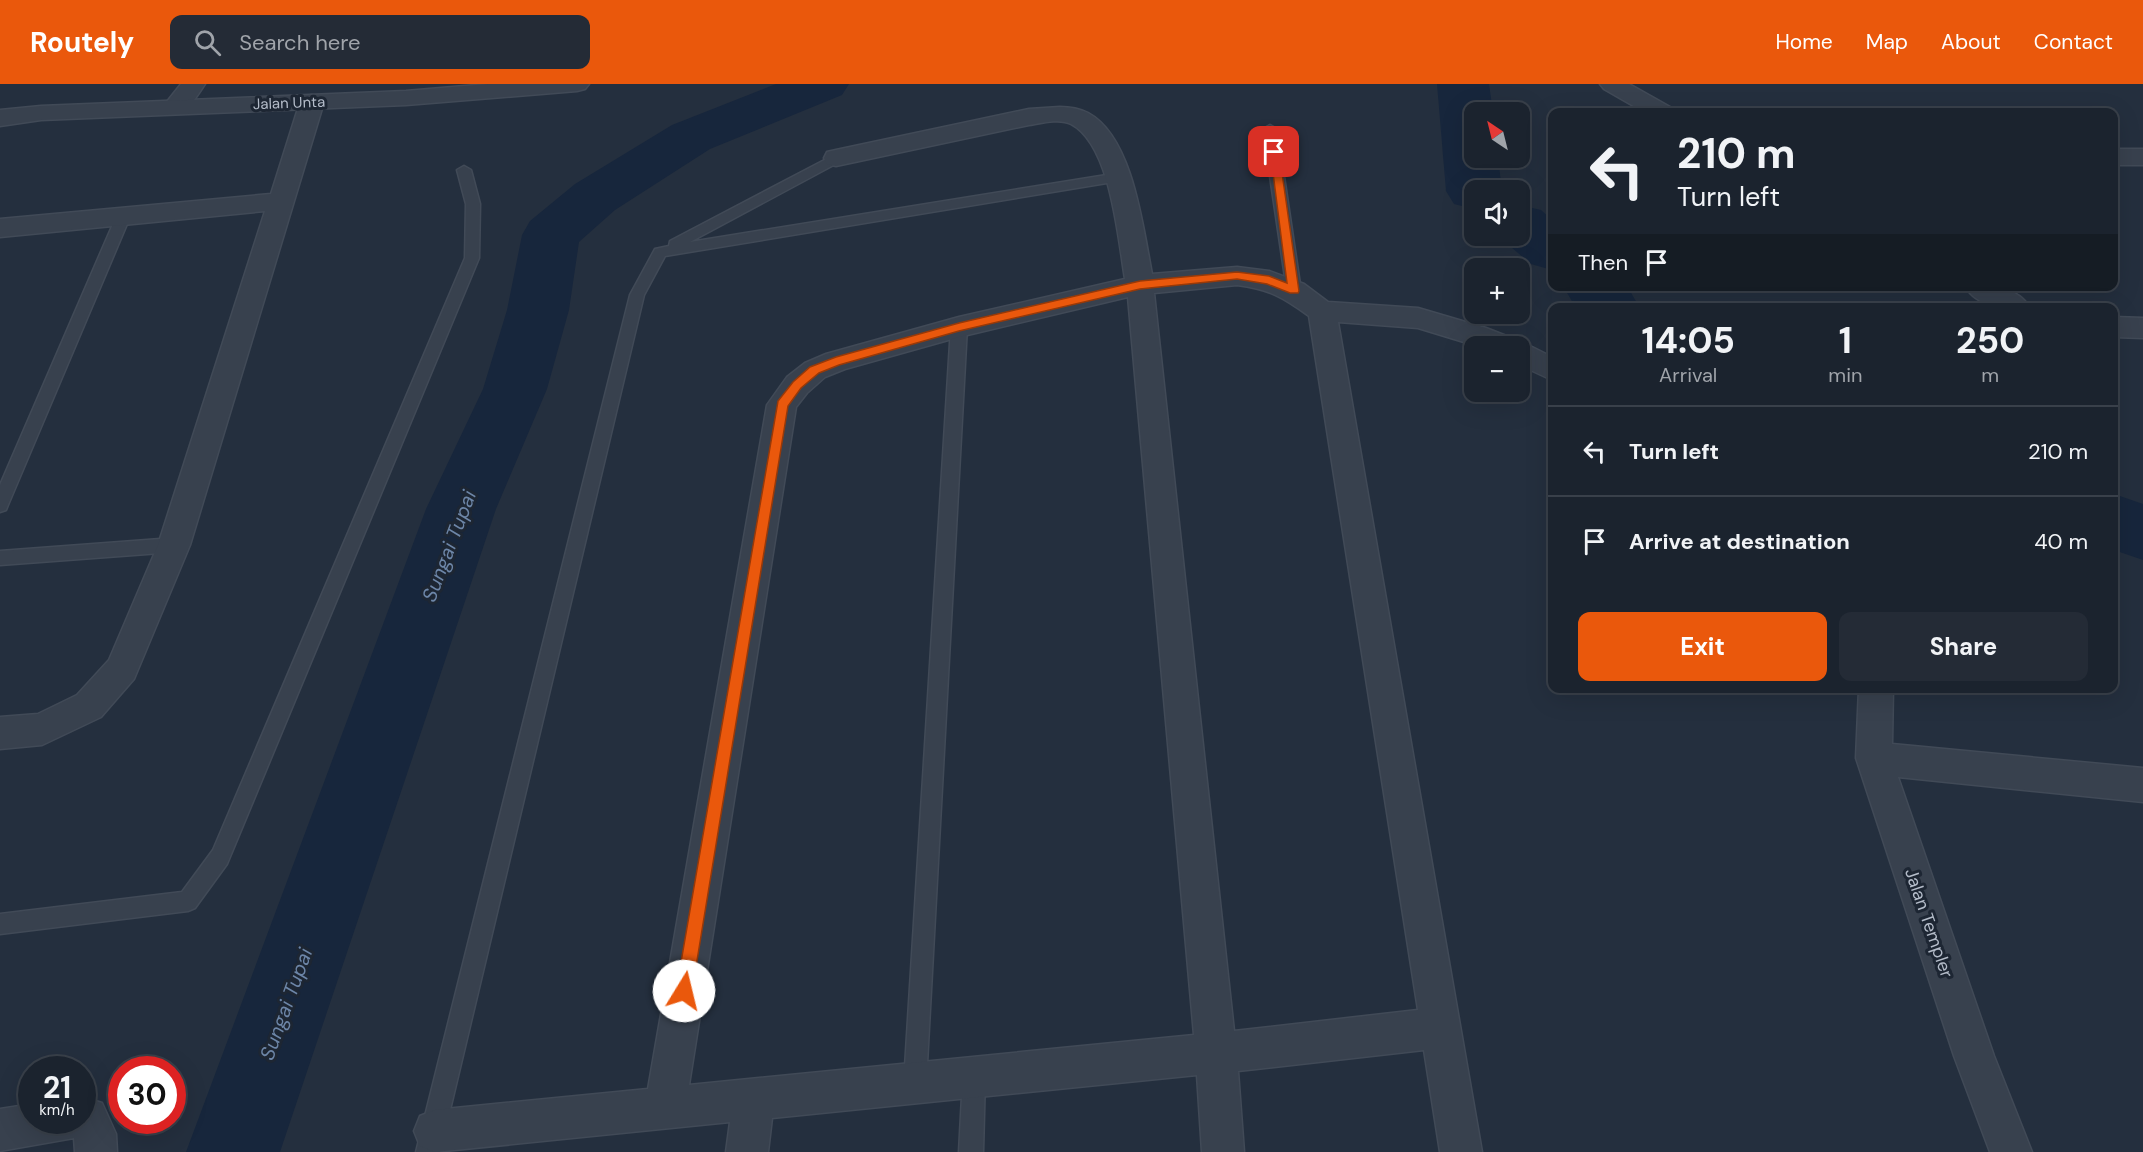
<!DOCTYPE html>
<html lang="en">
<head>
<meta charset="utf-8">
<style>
	:root { --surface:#1b232e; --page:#242b36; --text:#f1f3f6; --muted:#a0a4aa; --line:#39404a; --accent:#ea580c }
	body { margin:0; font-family:"DM Sans",sans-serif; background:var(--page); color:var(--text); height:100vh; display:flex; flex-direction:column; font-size:22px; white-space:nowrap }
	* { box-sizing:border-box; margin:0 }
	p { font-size:20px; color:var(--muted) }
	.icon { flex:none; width:33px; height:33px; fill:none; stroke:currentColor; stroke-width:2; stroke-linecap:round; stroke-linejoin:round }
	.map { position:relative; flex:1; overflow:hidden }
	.drawer { position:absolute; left:1548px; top:219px; width:570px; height:390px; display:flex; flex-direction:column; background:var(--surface); border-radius:12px; box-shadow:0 6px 24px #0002,0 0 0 2px var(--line) }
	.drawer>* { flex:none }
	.banner { position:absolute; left:1548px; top:24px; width:570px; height:183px; border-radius:12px; box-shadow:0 6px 24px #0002,0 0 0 2px var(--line); background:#1b232e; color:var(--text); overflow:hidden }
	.needle { width:39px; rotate:325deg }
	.controls { position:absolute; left:1464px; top:18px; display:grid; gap:12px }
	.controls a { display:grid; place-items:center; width:66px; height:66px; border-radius:12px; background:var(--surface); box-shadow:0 6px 24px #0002,0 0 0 2px var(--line); font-size:30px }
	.speed { position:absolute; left:18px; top:972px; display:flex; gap:12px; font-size:30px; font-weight:700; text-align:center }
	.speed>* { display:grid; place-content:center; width:78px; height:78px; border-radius:50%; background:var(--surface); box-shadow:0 6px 24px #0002,0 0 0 2px var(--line); line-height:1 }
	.speed small { font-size:15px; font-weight:400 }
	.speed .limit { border:9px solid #d22; background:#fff; color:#111 }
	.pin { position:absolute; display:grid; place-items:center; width:51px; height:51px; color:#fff; margin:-26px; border-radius:12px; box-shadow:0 3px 9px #0006 }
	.me { position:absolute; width:66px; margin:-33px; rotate:9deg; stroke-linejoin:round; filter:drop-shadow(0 0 4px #0008) }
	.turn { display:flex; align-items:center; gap:21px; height:126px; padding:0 30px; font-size:27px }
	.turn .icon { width:78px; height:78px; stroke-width:2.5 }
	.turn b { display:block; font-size:42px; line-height:51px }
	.then { display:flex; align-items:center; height:57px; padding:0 30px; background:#0003; gap:12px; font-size:22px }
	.eta { display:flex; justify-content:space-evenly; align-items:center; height:102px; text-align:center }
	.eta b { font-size:36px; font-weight:700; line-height:42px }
	.cta { display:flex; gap:12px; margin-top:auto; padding:12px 30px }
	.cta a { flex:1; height:69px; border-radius:12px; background:var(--accent); color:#fff; font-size:24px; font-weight:700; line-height:69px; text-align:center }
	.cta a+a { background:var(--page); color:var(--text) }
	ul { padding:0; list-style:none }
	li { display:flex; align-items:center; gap:18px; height:90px; padding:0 30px; border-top:2px solid var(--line) }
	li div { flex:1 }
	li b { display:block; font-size:22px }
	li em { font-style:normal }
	header { display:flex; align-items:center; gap:36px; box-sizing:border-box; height:84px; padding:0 30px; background:var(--accent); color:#fff }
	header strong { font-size:28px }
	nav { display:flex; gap:33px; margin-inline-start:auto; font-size:21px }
	.search { width:420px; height:54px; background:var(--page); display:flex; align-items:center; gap:15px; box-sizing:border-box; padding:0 21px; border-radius:12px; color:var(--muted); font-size:22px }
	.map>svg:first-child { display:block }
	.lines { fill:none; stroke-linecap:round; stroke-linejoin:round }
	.river { fill:#17263c; fill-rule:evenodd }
	.service-casing { stroke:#414a57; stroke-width:3 }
	.minor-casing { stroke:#414a57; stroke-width:3 }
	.tertiary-casing { stroke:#414a57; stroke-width:3 }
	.service { fill:#38414e; fill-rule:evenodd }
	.minor { fill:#38414e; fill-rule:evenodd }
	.tertiary { fill:#38414e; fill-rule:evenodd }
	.route { fill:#ea580c; stroke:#983908; stroke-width:1.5 }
	.labels { text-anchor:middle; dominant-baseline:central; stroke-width:6; stroke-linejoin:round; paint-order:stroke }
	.far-street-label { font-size:15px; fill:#b4bcc9; stroke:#1d2633 }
	.street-label { font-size:18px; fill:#b4bcc9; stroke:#1d2633 }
	.water-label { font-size:20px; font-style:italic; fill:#6d86a8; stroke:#1d2633 }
</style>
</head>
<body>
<header>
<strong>Routely</strong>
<div class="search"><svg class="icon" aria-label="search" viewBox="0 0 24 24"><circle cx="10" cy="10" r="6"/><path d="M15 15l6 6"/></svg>Search here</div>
<nav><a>Home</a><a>Map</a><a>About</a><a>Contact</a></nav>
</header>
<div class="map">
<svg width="2143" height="1068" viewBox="0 0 2143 1068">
	<rect width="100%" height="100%" fill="#242f3e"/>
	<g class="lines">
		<path class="river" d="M776,0H849L842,11L710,65L615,126L579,158L569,226L547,305L496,425L280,1068H186L426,425L483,305L507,226L522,151L530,137L575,100L672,41Z
			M1437,0H1489L1493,28H1474V74H1498L1502,106H1474V125L1454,120L1446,107Z
			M1520,121L1541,126L1552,136V186L1531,180L1498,152H1520Z
			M1563,202H1627L1640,224H1576Z
			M2114,410L2143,420V476L2114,466Z"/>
		<defs>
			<path id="service" d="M1270,41L1277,45L1301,207L1294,212L1287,207L1263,45Z
				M836,70L841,71L843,74L841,77L690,158L1119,89L1126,93L1119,97L665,172L644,211L440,1068H416L630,211L655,165L669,162L670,157Z
				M464,82L471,86L480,120L479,174L227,780L195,824L188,827L0,850V830L182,808L213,766L465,174L466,120L457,86Z
				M123,128L130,133L8,421L6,426L0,428V401L116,133Z
				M959,238L964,239L967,243L926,999L923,1007L915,1010L907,1007L904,999L951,243L954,239Z
				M174,454L180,456L183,461L180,466L174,468L0,481V467Z
				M974,982L982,985L985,993L983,1068H959L963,993L966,985Z"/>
			<path id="minor" d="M181,0H205C195,15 185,34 165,29L162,24Z
				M312,11L320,13L324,18L190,461L134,595L101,633L42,661L0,665V633L38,630L77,611L109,576L158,461L265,127L0,153V135L271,110L300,18L304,13Z
				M1060,23C1069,23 1080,25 1088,29C1133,53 1143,144 1152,190L1237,183L1269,187L1304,200L1328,218L1418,224L1486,244L1514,255L1517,260L1530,262L1552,273V296L1520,281V262H1477L1418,244L1338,238L1482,1068H1440L1424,966L1238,987L1244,1068H1202L1197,991L772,1034L768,1068H726L730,1038L435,1068L420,1062L414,1047L420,1032L435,1026L648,1005L767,321L787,293L805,279L826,270L959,233L1125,195C1118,154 1111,61 1071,40C1060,34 1041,39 1029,41L836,82L827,80L824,74L827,68L836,66L1029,25ZM1237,201C1269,205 1283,213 1309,232L1418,926L1234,947L1154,209ZM1128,213L1194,951L689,1001L796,323L807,309L825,293L845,285L959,253Z
				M2114,65H2143V81H2114Z
				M1859,604H1893L1892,660L2143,684V718L1898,693L1994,972L2032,1068H1990L1954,972L1856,674Z
				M82,1013L102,1019L116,1050L117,1068H75L74,1054L0,1067V1025L32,1020V1036H82Z"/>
			<path id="tertiary" d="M488,0H589L585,5L577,7L406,21L41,36L0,42V26L41,22L406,7Z
				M1600,0H1629L1670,23L1673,28H1644L1604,5Z
				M1965,202C1988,202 2017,201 2030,224C2007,224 1978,225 1965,202Z
				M2114,233L2143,234V254L2114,253Z"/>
		</defs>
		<use href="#service" class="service-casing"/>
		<use href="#minor" class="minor-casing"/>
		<use href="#tertiary" class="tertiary-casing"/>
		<use href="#service" class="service"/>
		<use href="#minor" class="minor"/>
		<use href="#tertiary" class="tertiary"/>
	</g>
	<path class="route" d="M1270,65H1277L1279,68L1299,207L1298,209H1290L1267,200L1237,195L1140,205L959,247L839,281L819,289L801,304L788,322L692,907L690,912L684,915L679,912L676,907L778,317L793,298L810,283L836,273L959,239L1140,197L1237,188L1269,192L1287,199Z"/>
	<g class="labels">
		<g class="far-street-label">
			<text transform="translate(289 19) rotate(-2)">Jalan Unta</text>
		</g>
		<g class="street-label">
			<text transform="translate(1929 839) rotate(71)">Jalan Templer</text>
		</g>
		<g class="water-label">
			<text transform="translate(449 462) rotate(-69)">Sungai Tupai</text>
			<text transform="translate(286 920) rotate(-70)">Sungai Tupai</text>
		</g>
	</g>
</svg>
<div class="controls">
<a><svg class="needle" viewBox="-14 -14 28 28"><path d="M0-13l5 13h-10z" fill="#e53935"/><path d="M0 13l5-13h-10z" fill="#a0a4aa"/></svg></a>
<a><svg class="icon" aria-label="sound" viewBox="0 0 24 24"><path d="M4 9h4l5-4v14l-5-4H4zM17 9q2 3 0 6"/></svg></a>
<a>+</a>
<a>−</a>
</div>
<div class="speed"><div>21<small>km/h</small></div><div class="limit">30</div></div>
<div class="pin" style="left:1274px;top:68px;background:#d93025"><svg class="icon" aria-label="arrive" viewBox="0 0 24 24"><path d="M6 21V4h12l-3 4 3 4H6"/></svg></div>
<svg class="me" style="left:684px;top:907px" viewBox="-20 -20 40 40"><circle r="19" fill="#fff"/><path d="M0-13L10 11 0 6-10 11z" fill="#ea580c"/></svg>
<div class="banner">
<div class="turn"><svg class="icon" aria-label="left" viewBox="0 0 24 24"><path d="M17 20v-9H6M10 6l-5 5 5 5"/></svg><div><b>210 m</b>Turn left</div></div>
<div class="then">Then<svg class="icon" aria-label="arrive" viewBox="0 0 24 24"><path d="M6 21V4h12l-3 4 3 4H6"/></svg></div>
</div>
<section class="drawer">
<div class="eta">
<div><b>14:05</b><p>Arrival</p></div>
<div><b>1</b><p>min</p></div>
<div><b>250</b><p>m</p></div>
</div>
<ul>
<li><svg class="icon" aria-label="left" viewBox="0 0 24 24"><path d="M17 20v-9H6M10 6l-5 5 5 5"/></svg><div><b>Turn left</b></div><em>210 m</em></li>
<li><svg class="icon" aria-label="arrive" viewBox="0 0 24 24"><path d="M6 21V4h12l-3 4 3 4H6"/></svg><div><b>Arrive at destination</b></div><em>40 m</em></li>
</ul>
<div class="cta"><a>Exit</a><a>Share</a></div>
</section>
</div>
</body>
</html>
